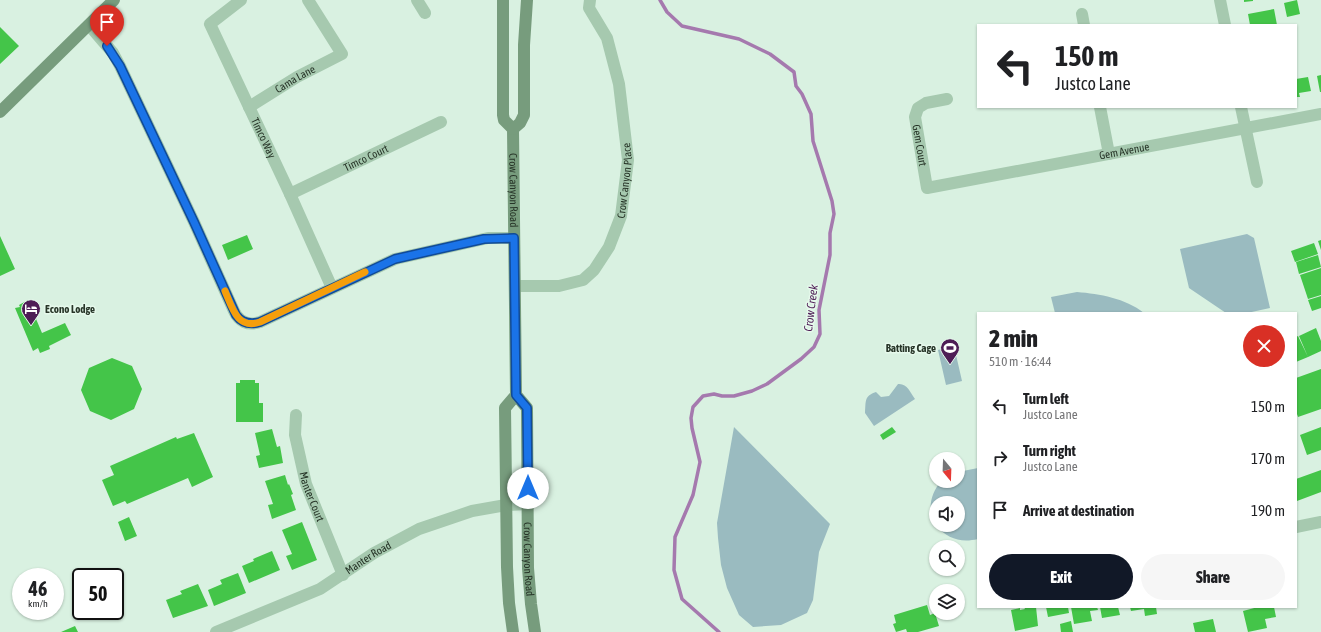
<!DOCTYPE html>
<html lang="en">
<head>
<meta charset="utf-8">
<style>
	:root { --surface:#fff; --page:#f6f6f6; --text:#202124; --muted:#757577; --accent:#111827 }
	body { margin:0; font-family:"Asap Condensed",sans-serif; background:var(--page); color:var(--text); height:100vh; display:flex; flex-direction:column; font-size:15px; white-space:nowrap }
	* { box-sizing:border-box; margin:0 }
	p { font-size:13px; color:var(--muted) }
	.icon { flex:none; width:22px; height:22px; fill:none; stroke:currentColor; stroke-width:2; stroke-linecap:round; stroke-linejoin:round }
	.map { position:relative; flex:1; overflow:hidden }
	.sheet { position:absolute; left:977px; top:312px; width:320px; height:296px; display:flex; flex-direction:column; background:var(--surface); border-radius:0px; box-shadow:0 1px 3px #0004 }
	.sheet>* { flex:none }
	.top-card { position:absolute; left:977px; top:24px; width:320px; height:84px; border-radius:0px; box-shadow:0 1px 3px #0004; background:#fff; color:var(--text); overflow:hidden }
	.needle { width:26px; rotate:161deg }
	.controls { position:absolute; left:929px; top:452px; display:grid; gap:8px }
	.controls a { display:grid; place-items:center; width:36px; height:36px; border-radius:50%; background:var(--surface); box-shadow:0 1px 3px #0004; font-size:20px }
	.speed { position:absolute; left:12px; top:568px; display:flex; gap:8px; font-size:20px; font-weight:700; text-align:center }
	.speed>* { display:grid; place-content:center; width:52px; height:52px; border-radius:50%; background:var(--surface); box-shadow:0 1px 3px #0004; line-height:1 }
	.speed small { font-size:10px; font-weight:400 }
	.speed .limit { border:2px solid #111; border-radius:6px; background:#fff; color:#111 }
	.pin { position:absolute; display:grid; place-items:center; width:34px; height:34px; color:#fff; margin:-41px -17px; border-radius:50% 50% 50% 0; rotate:-45deg; box-shadow:0 0 4px #0007 }
	.pin .icon { rotate:45deg }
	.me { position:absolute; width:44px; margin:-22px; rotate:0deg; stroke-linejoin:round; filter:drop-shadow(0 0 3px #0008) }
	.turn { display:flex; align-items:center; gap:14px; height:84px; padding:0 12px; font-size:18px }
	.turn .icon { width:52px; height:52px; stroke-width:2.5 }
	.turn b { display:block; font-size:28px; line-height:34px }
	.round { display:grid; place-items:center; flex:none; width:42px; height:42px; border-radius:21px; background:var(--page) }
	.headline { display:flex; align-items:center; justify-content:space-between; height:68px; padding:0 12px }
	h1 { font-size:24px; font-weight:800; line-height:30px }
	.cta { display:flex; gap:8px; margin-top:auto; padding:8px 12px }
	.cta a { flex:1; height:46px; border-radius:24px; background:var(--accent); color:#fff; font-size:16px; font-weight:800; line-height:46px; text-align:center }
	.cta a+a { background:var(--page); color:var(--text) }
	ul { padding:0; list-style:none }
	li { display:flex; align-items:center; gap:12px; height:52px; padding:0 12px }
	li div { flex:1 }
	li b { display:block; font-size:15px }
	li em { font-style:normal }
	.map>svg:first-child { display:block }
	.green { fill:#9abbc0 }
	.lines { fill:none; stroke-linecap:round; stroke-linejoin:round }
	.stream { stroke:#a579ae; stroke-width:3.5 }
	.building { fill:#44c549 }
	.street { stroke:#a6c9af; stroke-width:12 }
	.secondary { stroke:#779c7d; stroke-width:12 }
	.route-casing { stroke:#114b97; stroke-width:10 }
	.route { stroke:#1a73e8; stroke-width:7 }
	.slow { stroke:#f59e0b; stroke-width:7 }
	.labels { text-anchor:middle; dominant-baseline:central; stroke-width:3; stroke-linejoin:round; paint-order:stroke }
	.street-label { font-size:11px; fill:#273528; stroke:#e6f9ec }
	.poi-label { font-size:11px; font-weight:bold; fill:#273528; stroke:#e6f9ec; text-anchor:start }
	.water-label { font-size:12px; font-style:italic; fill:#4e1d56; stroke:#e6f9ec }
</style>
</head>
<body>
<div class="map">
<svg width="1321" height="632" viewBox="0 0 1321 632">
	<rect width="100%" height="100%" fill="#d9f1e1"/>
	<path class="green" d="M1247,234L1254,238L1270,308L1247,313H1226L1189,288L1180,249Z
		M1077,292C1100,294 1125,298 1144,313H1055L1051,297Z
		M954,346L962,381L946,385L938,350Z
		M898,384C907,383 910,392 915,399L874,426L865,413C866,401 864,396 876,392L881,397L889,396Z
		M734,427L830,524L819,552L813,600L807,613L781,625L753,627L739,615L727,588L721,565L718,538L717,523Z
		M978,468V539C961,543 947,539 936,525H958V503H936V525C926,511 931,493 941,481H958V472Z"/>
	<g class="lines">
		<path class="stream" d="M660,0L667,12L682,26L739,39L770,54L794,72L796,86L802,94L811,114L813,141L832,201L834,214L830,233V255L819,310L820,334L814,347L801,359L767,384L752,391L734,396H722L714,394L703,396L693,407L691,418L692,428L700,462L693,495L675,537L674,570L682,599L719,632"/>
	</g>
	<path class="building" d="M1244,0H1253V1L1244,2Z
		M1297,0L1300,14L1287,17L1284,3Z
		M1274,9L1277,25H1250L1248,14Z
		M0,27L19,46L0,64Z
		M1321,75V92H1320L1317,76Z
		M1308,77L1311,91L1299,93L1300,97H1296V79Z
		M247,235L253,249L228,260L222,245Z
		M0,236L15,269L0,276Z
		M1321,240V250L1318,241Z
		M1314,243L1318,254L1295,262L1291,251Z
		M1318,255L1321,267L1299,274L1296,262Z
		M1321,268V295L1308,299L1300,275Z
		M1321,296V308L1312,311L1308,300Z
		M28,300L42,333L65,323L71,335L49,346L50,349L40,353L38,348L33,351L15,308L20,307L19,305Z
		M1316,328L1321,341V351L1308,357L1299,336Z
		M1298,336L1308,357L1296,362V337Z
		M112,358L132,366L142,389L134,409L111,420L90,411L81,390L89,368Z
		M1321,369V409L1298,417L1296,411V378Z
		M240,380H255V383H259V403H263V422H236V383H240Z
		M892,427L896,432L883,440L880,435Z
		M1321,427V450L1307,455L1300,435Z
		M272,429L277,447L280,446L283,463L259,468L256,456L260,455L255,433Z
		M194,433L213,477L192,487L188,478L127,504L125,501L113,506L102,480L114,475L110,466L176,437L177,439Z
		M1321,470V492L1297,501L1296,479Z
		M285,475L288,485L289,484L293,494L291,495L296,510L272,519L268,505L273,504L265,481Z
		M129,517L137,536L125,541L118,522Z
		M302,522L317,560L292,570L286,556L292,554L282,530Z
		M272,551L280,570L249,583L242,566L254,561L253,559Z
		M238,573L246,593L214,606L208,590L222,584L220,580Z
		M198,584L208,606L173,618L166,600L182,594L180,591Z
		M927,605L930,615L935,613L939,626L918,632H907L906,629L896,632L893,624L896,623L894,615Z
		M1024,607H1036L1038,626L1015,631L1011,610L1020,608V610L1025,609Z
		M1046,607H1068L1069,613L1048,617Z
		M1071,607H1097L1098,610L1090,611L1092,621L1074,624Z
		M1100,607H1118L1120,615L1102,618Z
		M1130,607H1156L1157,614L1145,616L1144,609L1131,611Z
		M1258,607H1274L1276,617L1265,619L1267,628L1248,632L1243,611Z
		M1213,619L1216,632H1195L1193,623Z
		M1071,621L1073,632H1061L1060,624Z
		M75,626L78,632H61Z"/>
	<g class="lines">
		<g class="street">
			<path id="s1" d="M241,0L210,24L290,194L332,288"/>
			<path d="M417,0L425,13"/>
			<path d="M1220,0L1225,25"/>
			<path d="M1082,14L1084,25"/>
			<path d="M89,25L113,53L120,66L194,222L234,311C239,322 248,326 260,322L395,259L488,238H514"/>
			<path id="s2" d="M947,99L926,103L918,108L915,117L927,188L1321,114"/>
			<path id="s3" d="M249,107L297,77L342,54L308,0"/>
			<path d="M1100,107L1109,154"/>
			<path d="M1241,107L1257,182"/>
			<path id="s4" d="M290,194L441,122"/>
			<path id="s5" d="M515,286H559L583,280L594,270L609,247L621,216L628,160L619,84L607,38L589,8L590,0"/>
			<path id="s6" d="M296,415L295,435L306,484L343,575"/>
			<path d="M1296,527L1321,522"/>
			<path id="s7" d="M216,632L320,589L374,553L419,529L472,511L506,505L528,504"/>
		</g>
		<g class="secondary">
			<path id="s8" d="M503,0V115L504,120L513,129L516,395L527,408L528,568L531,604L535,632"/>
			<path d="M0,112L114,0"/>
			<path d="M513,129L520,123L524,115V45L527,0"/>
			<path d="M513,632L509,603L507,567L505,408L516,395"/>
		</g>
	</g>
	<g class="lines">
		<defs>
			<path id="route" d="M107,46L120,66L194,222L236,315C242,323 250,325 260,322L395,259L484,239L514,238L516,395L527,408L528,488"/>
		</defs>
		<use href="#route" class="route-casing"/>
		<use href="#route" class="route"/>
		<path class="slow" d="M225,291C232,307 237,330 260,322L365,272"/>
	</g>
	<defs>
		<symbol id="hotel-pin" viewBox="-11 -11 22 30"><path d="M0 17L-7.5 6A9.5 9.5 0 1 1 7.5 6Z" fill="#4e1d56" stroke="#e6f9ec"/><path d="M-6-4.5h1.5V1H6V5H4.5V3h-9V5H-6ZM-4 0a1.8 1.8 0 1 1 3.6 0ZM.5 0V-2.5h3Q6-2.5 6 0Z" fill="#fff"/></symbol>
		<symbol id="stadium-pin" viewBox="-11 -11 22 30"><path d="M0 17L-7.5 6A9.5 9.5 0 1 1 7.5 6Z" fill="#4e1d56" stroke="#e6f9ec"/><path d="M0-5a6.5 5 0 1 0 0 10a6.5 5 0 1 0 0-10ZM-3.5-1.8h7v3.6h-7Z" fill="#fff"/></symbol>
	</defs>
	<g fill-rule="evenodd">
		<use href="#hotel-pin" x="20" y="298" width="22" height="30"/>
		<use href="#stadium-pin" x="939" y="337" width="22" height="30"/>
	</g>
	<g class="labels">
		<g class="street-label">
			<text stroke="none"><textPath href="#s3" startOffset="54">Cama Lane</textPath></text>
			<text stroke="none"><textPath href="#s1" startOffset="165">Timco Way</textPath></text>
			<text stroke="none"><textPath href="#s2" startOffset="69">Gem Court</textPath></text>
			<text stroke="none"><textPath href="#s2" startOffset="313">Gem Avenue</textPath></text>
			<text stroke="none"><textPath href="#s4" startOffset="84">Timco Court</textPath></text>
			<text stroke="none"><textPath href="#s5" startOffset="180">Crow Canyon Place</textPath></text>
			<text stroke="none"><textPath href="#s8" startOffset="194">Crow Canyon Road</textPath></text>
			<text stroke="none"><textPath href="#s6" startOffset="84">Manter Court</textPath></text>
			<text stroke="none"><textPath href="#s7" startOffset="170">Manter Road</textPath></text>
			<text stroke="none"><textPath href="#s8" startOffset="567">Crow Canyon Road</textPath></text>
		</g>
		<g class="poi-label">
			<text x="45" y="309">Econo Lodge</text>
			<text x="936" y="348" text-anchor="end">Batting Cage</text>
		</g>
		<g class="water-label">
			<text transform="translate(811 308) rotate(-83)">Crow Creek</text>
		</g>
	</g>
</svg>
<div class="controls">
<a><svg class="needle" viewBox="-14 -14 28 28"><path d="M0-13l5 13h-10z" fill="#e53935"/><path d="M0 13l5-13h-10z" fill="#757577"/></svg></a>
<a><svg class="icon" aria-label="sound" viewBox="0 0 24 24"><path d="M4 9h4l5-4v14l-5-4H4zM17 9q2 3 0 6"/></svg></a>
<a><svg class="icon" aria-label="search" viewBox="0 0 24 24"><circle cx="10" cy="10" r="6"/><path d="M15 15l6 6"/></svg></a>
<a><svg class="icon" aria-label="layers" viewBox="0 0 24 24"><path d="M12 4l9 5-9 5-9-5zM3 14l9 5 9-5"/></svg></a>
</div>
<div class="speed"><div>46<small>km/h</small></div><div class="limit">50</div></div>
<div class="pin" style="left:107px;top:46px;background:#d93025"><svg class="icon" aria-label="arrive" viewBox="0 0 24 24"><path d="M6 21V4h12l-3 4 3 4H6"/></svg></div>
<svg class="me" style="left:528px;top:488px" viewBox="-20 -20 40 40"><circle r="19" fill="#fff"/><path d="M0-13L10 11 0 6-10 11z" fill="#1a73e8"/></svg>
<div class="top-card">
<div class="turn"><svg class="icon" aria-label="left" viewBox="0 0 24 24"><path d="M17 20v-9H6M10 6l-5 5 5 5"/></svg><div><b>150 m</b>Justco Lane</div></div>
</div>
<section class="sheet">
<div class="headline"><div><h1>2 min</h1><p>510 m · 16:44</p></div><a class="round" style="background:#d93025;color:#fff"><svg class="icon" aria-label="close" viewBox="0 0 24 24"><path d="M6 6l12 12M18 6L6 18"/></svg></a></div>
<ul>
<li><svg class="icon" aria-label="left" viewBox="0 0 24 24"><path d="M17 20v-9H6M10 6l-5 5 5 5"/></svg><div><b>Turn left</b><p>Justco Lane</p></div><em>150 m</em></li>
<li><svg class="icon" aria-label="right" viewBox="0 0 24 24"><path d="M7 20v-9h11M14 6l5 5-5 5"/></svg><div><b>Turn right</b><p>Justco Lane</p></div><em>170 m</em></li>
<li><svg class="icon" aria-label="arrive" viewBox="0 0 24 24"><path d="M6 21V4h12l-3 4 3 4H6"/></svg><div><b>Arrive at destination</b></div><em>190 m</em></li>
</ul>
<div class="cta"><a>Exit</a><a>Share</a></div>
</section>
</div>
</body>
</html>
